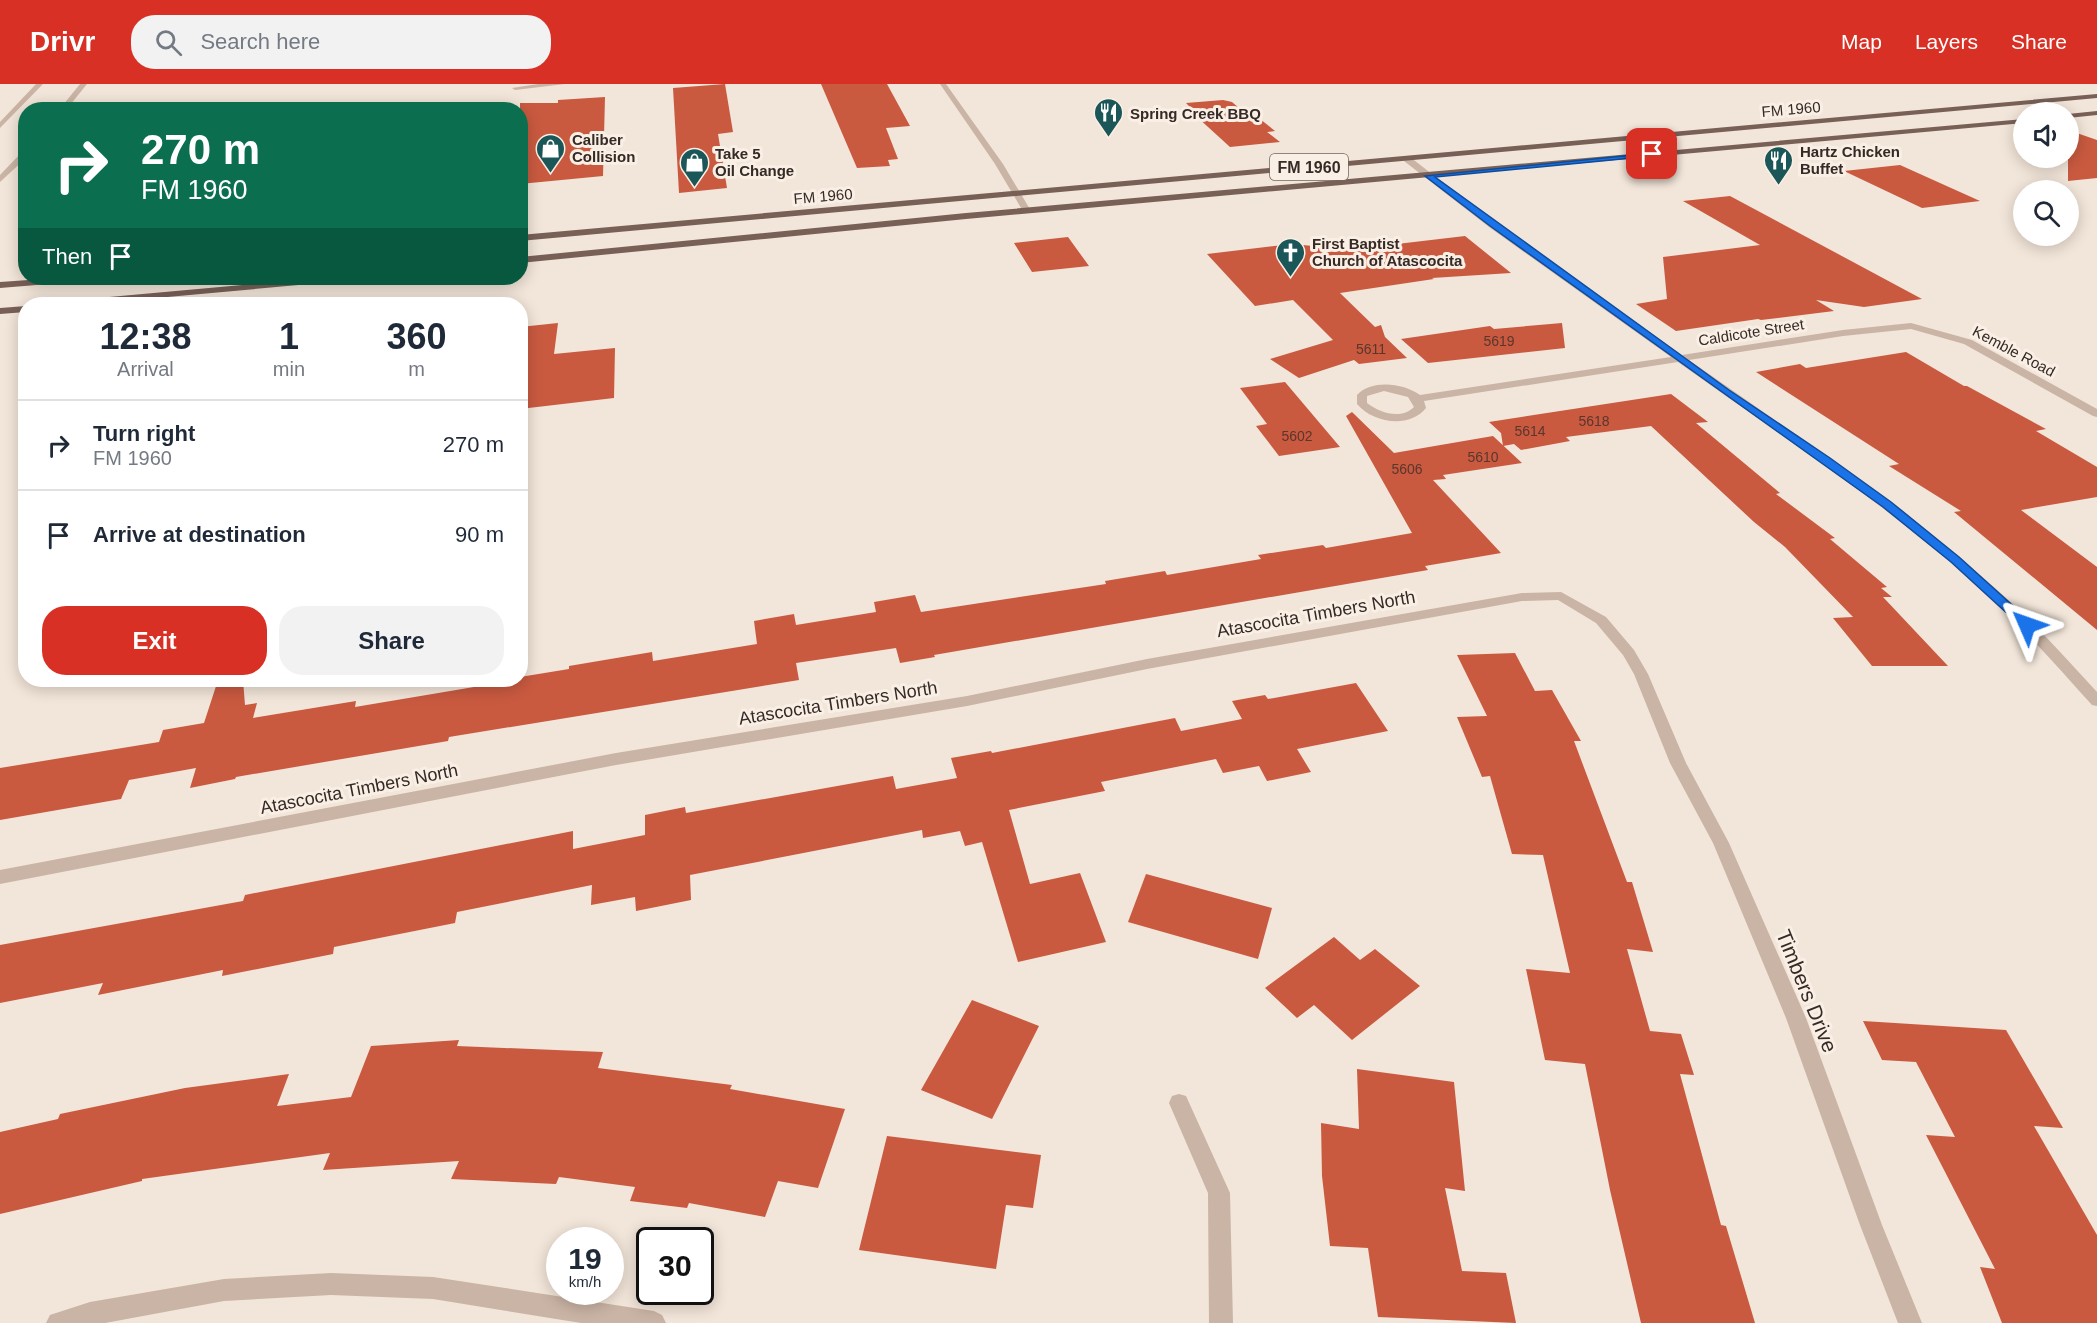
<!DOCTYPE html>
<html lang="en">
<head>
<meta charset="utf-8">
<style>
	:root { --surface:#fff; --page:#f2f2f3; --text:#1f2937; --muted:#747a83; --line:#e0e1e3; --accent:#d93025 }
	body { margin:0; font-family:Arial,sans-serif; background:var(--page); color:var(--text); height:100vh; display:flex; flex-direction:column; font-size:22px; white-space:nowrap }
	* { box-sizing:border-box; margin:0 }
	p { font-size:20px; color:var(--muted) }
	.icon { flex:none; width:33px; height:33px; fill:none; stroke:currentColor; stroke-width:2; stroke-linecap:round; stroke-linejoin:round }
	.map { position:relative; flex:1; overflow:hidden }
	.drawer { position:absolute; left:18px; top:213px; width:510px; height:390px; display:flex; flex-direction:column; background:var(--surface); border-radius:24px; box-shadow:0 3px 15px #0003 }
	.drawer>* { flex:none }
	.hud { position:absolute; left:18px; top:18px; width:510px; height:183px; border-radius:24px; box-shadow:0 3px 15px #0003; background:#0b6e4f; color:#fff; overflow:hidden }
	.controls { position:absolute; left:2013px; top:18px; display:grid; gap:12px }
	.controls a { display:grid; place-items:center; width:66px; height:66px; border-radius:50%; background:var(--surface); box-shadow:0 3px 15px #0003; font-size:30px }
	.speed { position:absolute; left:546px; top:1143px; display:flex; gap:12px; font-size:30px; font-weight:700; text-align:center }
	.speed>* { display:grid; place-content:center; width:78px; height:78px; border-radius:50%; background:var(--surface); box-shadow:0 3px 15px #0003; line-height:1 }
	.speed small { font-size:15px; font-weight:400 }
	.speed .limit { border:3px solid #111; border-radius:9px; background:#fff; color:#111 }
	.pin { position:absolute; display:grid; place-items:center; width:51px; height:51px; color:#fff; margin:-26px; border-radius:12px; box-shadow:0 3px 9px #0006 }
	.me { position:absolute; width:66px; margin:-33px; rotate:313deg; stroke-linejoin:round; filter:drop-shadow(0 0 4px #0008) }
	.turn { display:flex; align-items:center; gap:21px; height:126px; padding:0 24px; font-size:27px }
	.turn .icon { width:78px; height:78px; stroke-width:2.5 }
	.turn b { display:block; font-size:42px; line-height:51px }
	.then { display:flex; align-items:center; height:57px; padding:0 24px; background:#0003; gap:12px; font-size:22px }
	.eta { display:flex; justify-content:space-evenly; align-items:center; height:102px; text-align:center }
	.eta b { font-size:36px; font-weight:700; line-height:42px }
	.action { display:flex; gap:12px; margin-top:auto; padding:12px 24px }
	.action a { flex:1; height:69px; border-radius:24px; background:var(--accent); color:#fff; font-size:24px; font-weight:700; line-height:69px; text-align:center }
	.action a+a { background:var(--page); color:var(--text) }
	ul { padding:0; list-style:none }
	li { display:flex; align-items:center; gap:18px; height:90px; padding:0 24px; border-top:2px solid var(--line) }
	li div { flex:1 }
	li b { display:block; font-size:22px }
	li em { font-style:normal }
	header { display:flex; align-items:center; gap:36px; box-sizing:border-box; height:84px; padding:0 30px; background:var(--accent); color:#fff }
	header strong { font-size:28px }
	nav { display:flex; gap:33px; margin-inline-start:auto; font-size:21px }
	.search { width:420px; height:54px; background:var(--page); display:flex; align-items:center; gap:15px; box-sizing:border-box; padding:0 21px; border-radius:24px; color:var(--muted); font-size:22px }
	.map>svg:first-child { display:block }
	.building { fill:#c95a40 }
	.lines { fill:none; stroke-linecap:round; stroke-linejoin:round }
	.minor { fill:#cab4a5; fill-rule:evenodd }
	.major { fill:#786057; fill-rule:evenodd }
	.route { fill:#1a73e8; stroke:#114b97; stroke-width:1.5 }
	.labels { text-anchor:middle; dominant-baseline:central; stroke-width:6; stroke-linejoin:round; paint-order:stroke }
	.far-number-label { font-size:14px; fill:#5a362c }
	.far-street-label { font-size:15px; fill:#352a26; stroke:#faefe5 }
	.far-poi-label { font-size:15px; font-weight:bold; fill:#352a26; stroke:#faefe5; text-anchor:start }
	.shield { fill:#faefe5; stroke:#70655f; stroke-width:1.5 }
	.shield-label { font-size:16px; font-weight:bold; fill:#352a26 }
	.street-label { font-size:18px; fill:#352a26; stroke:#faefe5 }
	.near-street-label { font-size:21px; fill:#352a26; stroke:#faefe5 }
</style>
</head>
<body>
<header>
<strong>Drivr</strong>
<div class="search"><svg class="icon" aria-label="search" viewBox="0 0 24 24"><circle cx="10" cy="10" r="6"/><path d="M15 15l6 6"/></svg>Search here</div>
<nav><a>Map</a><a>Layers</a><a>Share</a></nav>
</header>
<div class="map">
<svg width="2097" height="1239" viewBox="0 0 2097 1239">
	<rect width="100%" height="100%" fill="#f2e5d9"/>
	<path class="building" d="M725,0L733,48L718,50L727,104L679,109L673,4Z
		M821,0H887L910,42L886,44L898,75L888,76L890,82L857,84Z
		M605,13L603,92L520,100V19H558V16Z
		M1223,16L1232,18L1239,24L1245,23L1275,47L1267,48L1280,58L1230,63L1185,22H1189L1186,19Z
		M2068,46L2097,56V94L2068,97Z
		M1900,81L1980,117L1922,124L1844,87Z
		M1730,112L1922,215L1864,223L1816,216L1834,227L1761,236L1758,235L1676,247L1636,220L1667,215L1663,173L1760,161L1683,117Z
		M1465,152L1511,189L1432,194L1434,195L1340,209L1375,243L1381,241L1385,253L1407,274L1359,280L1354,276L1299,294L1270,275L1333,256L1293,216L1255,222L1207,170L1292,160L1313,162L1329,168Z
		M1068,153L1089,182L1032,188L1014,159Z
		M558,239L554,270L615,264L614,314L520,325V243Z
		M1562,239L1565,264L1428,279L1401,255L1490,242L1494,245Z
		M1906,268L1964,302H1967L2046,345L2036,347L2097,383V413L2021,426L2097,483V546L1954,428L1961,427L1889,382L1899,380L1756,288L1800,280L1806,284Z
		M1285,298L1340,363L1279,372L1256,342L1267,340L1240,304Z
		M1671,310L1708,338L1696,339L1780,409L1776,410L1835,454L1830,455L1887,503L1881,504L1892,513H1883L1948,582H1872L1833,534L1853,533L1785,463L1754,438L1651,342L1566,353L1570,357L1521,366L1514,360L1503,362L1501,349L1489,338Z
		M1352,328L1394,369L1493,352L1522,379L1443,391L1446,395L1433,396L1501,469L1425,482L1428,486L934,571L935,573L900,579L896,564L796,579L799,596L449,653L448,657L236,693L235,695L190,704L196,684L129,696L121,715L0,736V684L159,658L163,646L204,639L218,596H243L245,621L257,619L253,634L356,617L355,623L474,603V601L520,596V593L569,585V582L652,568L653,577L757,560L754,537L794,530L796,541L876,528L874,518L915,511L921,528L1106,500L1105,497L1165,487L1167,491L1261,475L1258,471L1323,461L1326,464L1412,449L1346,332Z
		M1515,569L1535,607L1552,606L1581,657H1574L1627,798H1632L1653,868L1627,865L1650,947L1681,950L1694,991L1680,990L1721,1141L1726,1142L1755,1239H1641L1610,1106L1585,980L1545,976L1526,885L1570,889L1543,771L1512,770L1490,692L1482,693L1457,633L1487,632L1457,571Z
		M1356,599L1388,647L1297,665L1311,688L1267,697L1259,682L1223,689L1216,675L1101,698L1105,707L1009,726L1030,800L1080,789L1106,858L1018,878L982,758L965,762L960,747L923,754L922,746L690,791L691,816L636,827L635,813L591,821L592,801L457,828L455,839L334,863L333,870L222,892L223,886L98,911L103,899L0,919V861L243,817L245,811L573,747V765L645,751V731L685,723L686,729L893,692L896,705L957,694L951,674L991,667L992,669L1175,634L1181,647L1242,635L1232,617L1265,611L1268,615Z
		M1146,790L1272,824L1258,875L1128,838Z
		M1334,853L1360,876L1375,865L1420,902L1352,956L1314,921L1297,934L1265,904Z
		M972,916L1039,942L992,1035L921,1006Z
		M1863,937L2006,946L2063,1044L2034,1042L2097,1151V1239H2002L1980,1183L1995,1185L1926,1051L1955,1053L1916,978L1882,976Z
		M459,956L457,962L603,968L598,984L732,1001L730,1005L845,1025L818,1104L778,1097L765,1133L689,1119L687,1124L630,1117L635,1103L559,1093L556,1100L451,1095L459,1077L323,1086L330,1069L142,1095V1097L0,1130V1048L58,1035L60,1030L185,1004L289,990L277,1022L351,1013L371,962Z
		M1357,985L1454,998L1465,1107L1445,1104L1462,1187L1506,1189L1516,1239L1378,1233L1368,1164L1330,1162L1322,1092L1321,1039L1359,1045Z
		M887,1052L1041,1071L1033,1124L1006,1121L996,1185L859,1166Z"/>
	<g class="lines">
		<path class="minor" d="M36,0H43L0,44V38Z
			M80,0H87L66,26H59Z
			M538,0H565L515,6L512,4Z
			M940,0H946L1003,80L1031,127L1030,129H1024L995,80Z
			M258,21L256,24L213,26L216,24Z
			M23,67H26V74L0,98V91Z
			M1404,73H1410L1495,139L1682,271L1843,246L1911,239L1972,256L2097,325V333L2093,332L1964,260L1911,245L1843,252L1689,276C1793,349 1899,420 1995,504C2032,536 2064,572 2097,608V622L2092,621C2058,583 2025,546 1988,511C1893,424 1783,353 1678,278L1424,317L1426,324C1409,345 1373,339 1357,320V311C1371,295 1404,299 1420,311L1671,273L1489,143L1404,77ZM1384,307L1408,313L1414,323C1401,336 1380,329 1367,319V312Z
			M1561,508L1606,533L1634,566L1648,590L1686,679L1729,759L1806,934L1882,1141L1922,1239H1898L1860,1141L1786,934L1713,759L1670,679L1634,590L1623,571L1596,539L1558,516L1522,517L1147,585L967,622L616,681L0,800V786L616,669L967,612L1147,575L1522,509Z
			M1179,1010L1186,1012L1230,1109L1233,1239H1209L1208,1109L1169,1019L1172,1012Z
			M331,1189L433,1193L654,1227L662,1231L666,1239H581L433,1215L331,1211L224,1217L105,1239H46L50,1231L90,1218L224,1195Z"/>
		<path class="major" d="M2097,10V14L520,157V151Z
			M2097,27V31L2068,34V30Z
			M2024,35V39L966,135L520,179V173L966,129Z
			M57,194H90L85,197L0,204V198Z
			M319,194H348L343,197L90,220H60L65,217Z
			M26,222V228L0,230V224Z"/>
	</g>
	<path class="route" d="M1654,69L1652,72L1435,93L1729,306L1830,374L1891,418L1959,473L2031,538L2033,541L2031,543H2022L1951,478L1883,423L1490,142L1425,92Z"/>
	<defs>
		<symbol id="restaurant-pin" viewBox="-11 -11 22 30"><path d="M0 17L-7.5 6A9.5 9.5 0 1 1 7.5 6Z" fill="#1b5658" stroke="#faefe5"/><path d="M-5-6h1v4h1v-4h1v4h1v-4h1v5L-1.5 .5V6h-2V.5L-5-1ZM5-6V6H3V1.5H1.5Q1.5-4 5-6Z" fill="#fff"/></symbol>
		<symbol id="shop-pin" viewBox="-11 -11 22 30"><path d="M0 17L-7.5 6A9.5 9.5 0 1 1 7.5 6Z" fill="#1b5658" stroke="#faefe5"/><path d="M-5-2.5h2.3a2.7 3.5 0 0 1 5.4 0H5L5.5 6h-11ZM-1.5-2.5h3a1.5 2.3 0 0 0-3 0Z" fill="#fff"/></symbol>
		<symbol id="church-pin" viewBox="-11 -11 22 30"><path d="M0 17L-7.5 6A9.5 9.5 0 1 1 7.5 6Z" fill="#1b5658" stroke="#faefe5"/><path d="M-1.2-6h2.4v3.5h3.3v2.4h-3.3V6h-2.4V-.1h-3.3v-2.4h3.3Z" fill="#fff"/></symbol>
	</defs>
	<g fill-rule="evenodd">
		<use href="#restaurant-pin" x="1092" y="12" width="33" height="45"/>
		<use href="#shop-pin" x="534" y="48" width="33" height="45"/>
		<use href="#restaurant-pin" x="1762" y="60" width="33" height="45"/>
		<use href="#shop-pin" x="678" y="62" width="33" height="45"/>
		<use href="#church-pin" x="1274" y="152" width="33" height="45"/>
	</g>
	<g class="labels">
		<g class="far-number-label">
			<text x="1499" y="257">5619</text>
			<text x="1371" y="265">5611</text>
			<text x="1594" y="337">5618</text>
			<text x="1530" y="347">5614</text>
			<text x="1297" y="352">5602</text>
			<text x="1483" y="373">5610</text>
			<text x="1407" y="385">5606</text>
		</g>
		<g class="far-street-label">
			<text transform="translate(1791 25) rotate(-5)">FM 1960</text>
			<text transform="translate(823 112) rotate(-5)">FM 1960</text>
			<text transform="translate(1751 248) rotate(-9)">Caldicote Street</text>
			<text transform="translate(2014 267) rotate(28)">Kemble Road</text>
		</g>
		<g class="far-poi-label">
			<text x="1130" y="29">Spring Creek BBQ</text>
			<text x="572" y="55">Caliber<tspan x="572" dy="17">Collision</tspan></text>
			<text x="1800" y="67">Hartz Chicken<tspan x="1800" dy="17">Buffet</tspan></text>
			<text x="715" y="69">Take 5<tspan x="715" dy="17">Oil Change</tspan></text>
			<text x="1312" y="159">First Baptist<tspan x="1312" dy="17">Church of Atascocita</tspan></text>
		</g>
		<rect class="shield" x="1270" y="70" width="78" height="26" rx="4.5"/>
		<g class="shield-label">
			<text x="1309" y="83">FM 1960</text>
		</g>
		<g class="street-label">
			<text transform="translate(1316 530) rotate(-10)">Atascocita Timbers North</text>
			<text transform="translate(838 619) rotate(-9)">Atascocita Timbers North</text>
			<text transform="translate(359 705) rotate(-11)">Atascocita Timbers North</text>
		</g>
		<g class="near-street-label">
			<text transform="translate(1807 907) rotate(68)">Timbers Drive</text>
		</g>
	</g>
</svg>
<div class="controls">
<a><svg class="icon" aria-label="sound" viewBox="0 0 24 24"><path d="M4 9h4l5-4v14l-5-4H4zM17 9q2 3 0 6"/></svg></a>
<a><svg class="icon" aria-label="search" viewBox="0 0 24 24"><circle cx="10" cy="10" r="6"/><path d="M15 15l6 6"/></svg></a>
</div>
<div class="speed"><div>19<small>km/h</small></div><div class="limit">30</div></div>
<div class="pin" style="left:1652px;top:70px;background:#d93025"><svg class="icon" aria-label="arrive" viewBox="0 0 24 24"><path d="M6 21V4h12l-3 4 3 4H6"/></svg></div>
<svg class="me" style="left:2027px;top:541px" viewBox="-20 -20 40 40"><path d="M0-17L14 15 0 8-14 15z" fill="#1a73e8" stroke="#fff" stroke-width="4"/></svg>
<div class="hud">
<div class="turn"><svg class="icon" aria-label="right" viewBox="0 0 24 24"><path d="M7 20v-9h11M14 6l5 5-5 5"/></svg><div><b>270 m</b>FM 1960</div></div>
<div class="then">Then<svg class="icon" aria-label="arrive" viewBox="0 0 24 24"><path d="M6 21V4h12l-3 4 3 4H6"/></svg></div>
</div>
<section class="drawer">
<div class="eta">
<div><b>12:38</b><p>Arrival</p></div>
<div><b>1</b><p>min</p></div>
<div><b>360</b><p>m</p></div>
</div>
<ul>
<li><svg class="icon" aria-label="right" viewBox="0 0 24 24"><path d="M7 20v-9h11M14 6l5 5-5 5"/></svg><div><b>Turn right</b><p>FM 1960</p></div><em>270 m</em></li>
<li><svg class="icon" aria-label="arrive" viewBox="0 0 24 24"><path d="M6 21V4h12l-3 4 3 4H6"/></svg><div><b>Arrive at destination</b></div><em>90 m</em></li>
</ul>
<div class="action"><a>Exit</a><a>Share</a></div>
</section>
</div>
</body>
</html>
